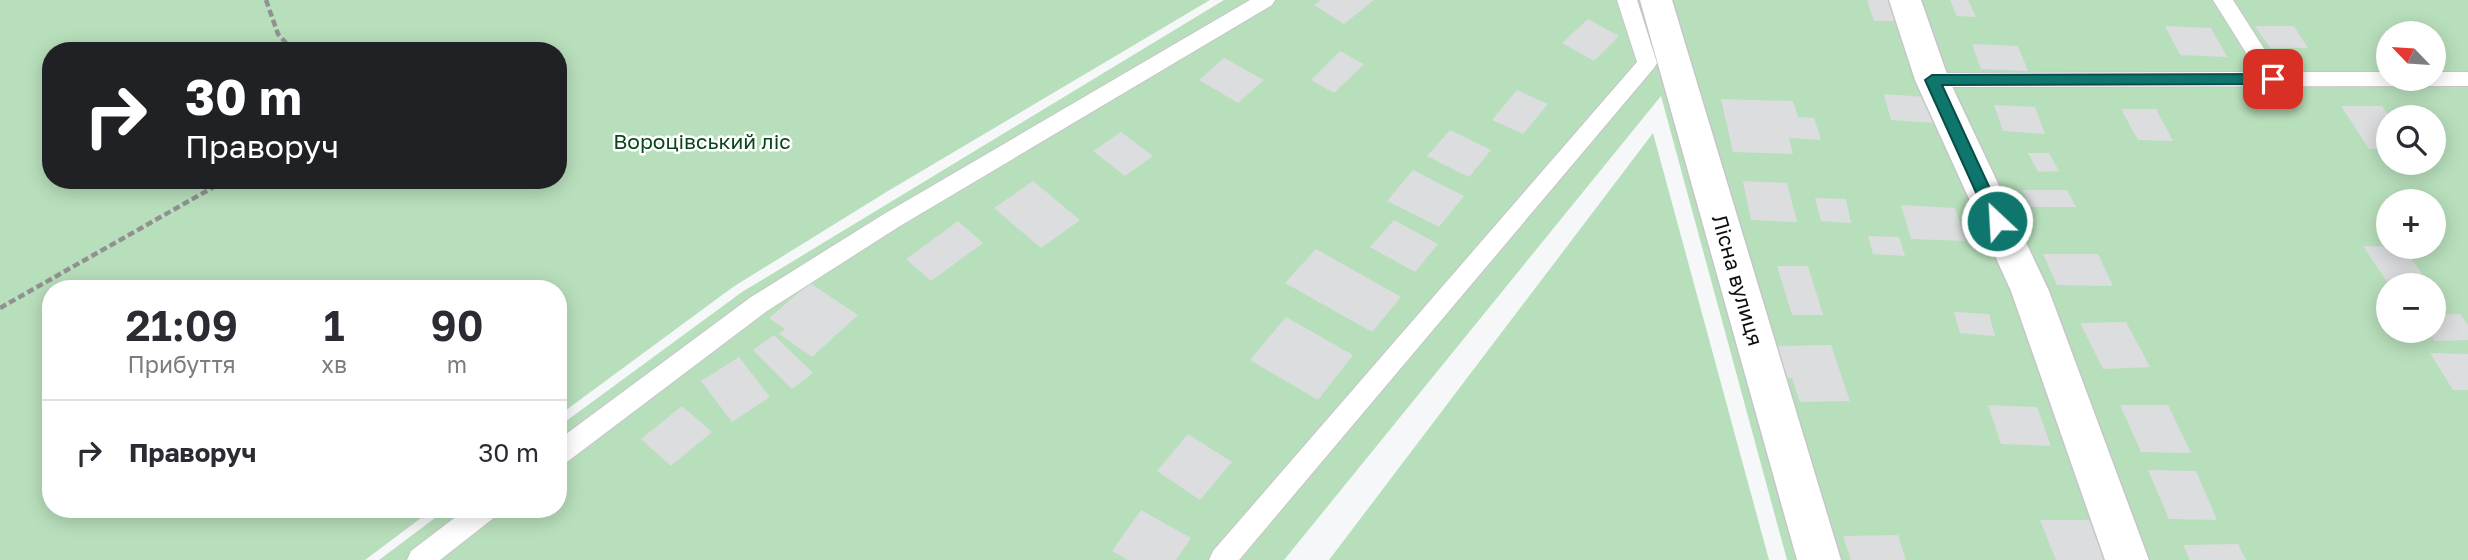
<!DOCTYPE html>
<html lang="uk">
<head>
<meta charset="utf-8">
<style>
	:root { --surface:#fff; --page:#f2f2f3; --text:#2b2b33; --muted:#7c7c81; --line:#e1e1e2 }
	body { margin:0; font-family:"Golos Text",sans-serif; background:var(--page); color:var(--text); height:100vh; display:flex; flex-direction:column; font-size:26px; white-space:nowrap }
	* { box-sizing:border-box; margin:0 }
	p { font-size:23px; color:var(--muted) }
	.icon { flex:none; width:38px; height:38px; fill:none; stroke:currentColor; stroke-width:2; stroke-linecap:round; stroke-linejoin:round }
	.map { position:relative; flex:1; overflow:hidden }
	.details { position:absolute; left:42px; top:280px; width:525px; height:238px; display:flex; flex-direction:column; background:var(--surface); border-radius:28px; box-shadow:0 4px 18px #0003 }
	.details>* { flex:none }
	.banner { position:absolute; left:42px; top:42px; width:525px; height:147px; border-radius:28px; box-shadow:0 4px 18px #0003; background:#202124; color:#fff; overflow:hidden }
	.needle { width:46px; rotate:295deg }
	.buttons { position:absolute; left:2376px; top:21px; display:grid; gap:14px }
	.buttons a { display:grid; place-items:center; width:70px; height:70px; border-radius:50%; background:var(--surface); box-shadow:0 4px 18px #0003; font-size:35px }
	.pin { position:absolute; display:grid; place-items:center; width:60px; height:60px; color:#fff; margin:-30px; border-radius:14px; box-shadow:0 4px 10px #0006 }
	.me { position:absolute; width:77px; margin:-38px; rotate:335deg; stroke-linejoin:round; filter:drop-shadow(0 0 5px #0008) }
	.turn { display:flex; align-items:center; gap:24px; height:147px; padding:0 28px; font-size:32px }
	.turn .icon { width:91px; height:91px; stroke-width:2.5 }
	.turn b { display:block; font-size:49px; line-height:60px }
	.eta { display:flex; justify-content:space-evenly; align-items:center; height:119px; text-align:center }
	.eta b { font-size:42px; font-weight:600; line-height:49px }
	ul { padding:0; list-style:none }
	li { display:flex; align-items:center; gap:21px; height:105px; padding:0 28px; border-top:2px solid var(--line) }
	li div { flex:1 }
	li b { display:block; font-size:26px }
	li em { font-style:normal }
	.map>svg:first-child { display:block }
	.green { fill:#b8dfbc; fill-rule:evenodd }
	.building { fill:#dbddde }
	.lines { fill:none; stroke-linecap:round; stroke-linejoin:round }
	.service-casing { stroke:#c5c6c7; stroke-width:2 }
	.minor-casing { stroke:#c5c6c7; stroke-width:3 }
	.path { stroke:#919192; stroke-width:4.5; stroke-dasharray:7 3.5; stroke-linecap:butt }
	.service { fill:#fff; fill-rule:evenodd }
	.minor { fill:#fff; fill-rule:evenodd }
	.route { fill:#0f766e; stroke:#0a4d48; stroke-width:2 }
	.labels { text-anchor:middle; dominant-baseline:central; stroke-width:5; stroke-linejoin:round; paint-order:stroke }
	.park-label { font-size:21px; fill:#08461b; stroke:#fff }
	.street-label { font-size:21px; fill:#0f0f0f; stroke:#fff }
</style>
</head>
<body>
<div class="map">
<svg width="2468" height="560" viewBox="0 0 2468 560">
	<rect width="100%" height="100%" fill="#f6f7f8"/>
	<path class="green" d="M0,0H1210L888,191L733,287L558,416V289H51V509H433L365,560H0ZM51,51H558V180H51Z
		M1224,0H2468V560H1787L1661,96L1284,560H379L447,509H558V427L742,292ZM2389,33H2434V79H2389ZM2389,117H2434V163H2389ZM2389,201H2434V247H2389ZM2389,285H2434V331H2389Z
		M1653,133L1769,560H1329Z"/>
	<path class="building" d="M1321,0H1374L1344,24L1314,5Z
		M1867,0H1895L1903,21H1874Z
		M1950,0H1968L1976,17L1957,16Z
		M1588,19L1619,36L1594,61L1562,43Z
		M2165,26L2211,28L2227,57L2180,55Z
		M2255,26H2294L2308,48H2270Z
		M1972,44L2018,46L2028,71L1981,69Z
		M1340,51L1364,64L1334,93L1311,80Z
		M1224,58L1264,80L1238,103L1199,80Z
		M1517,90L1548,104L1523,134L1492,120Z
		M1884,94L1926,97L1933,123L1891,120Z
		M1721,99L1793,101L1798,117L1814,118L1821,140L1789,138L1793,154L1733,152Z
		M1994,105L2035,107L2045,134L2003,131Z
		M2341,106H2382L2389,116V149H2369Z
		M2121,109H2156L2173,141L2138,140Z
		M1450,130L1491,150L1469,177L1427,156Z
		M1121,132L1153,156L1125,176L1093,151Z
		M2028,153H2049L2059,171L2038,172Z
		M1413,170L1464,196L1439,227L1387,201Z
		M1033,181L1080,220L1041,248L994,208Z
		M1743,181L1787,183L1797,222L1751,220Z
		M2022,190H2067L2076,207H2030Z
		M1815,198L1846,199L1851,223L1821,221Z
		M1901,205L1955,208L1966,241L1911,239Z
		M1394,220L1438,244L1415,272L1370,247Z
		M958,221L983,243L931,281L906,259Z
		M1868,236L1899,237L1905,256L1873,254Z
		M2363,246L2403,247L2430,285H2389Z
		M1316,249L1401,297L1372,332L1285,283Z
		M2043,254H2098L2113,286L2057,285Z
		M1777,266H1808L1823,315H1792Z
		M810,283L858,315L812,357L779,334L785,329L769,318Z
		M1954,312L1989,314L1995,336L1960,333Z
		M2460,314L2468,325V340L2435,341L2428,331H2434V315Z
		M1286,317L1353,355L1318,400L1250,360Z
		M2126,322L2150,367L2103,369L2080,323Z
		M774,335L813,373L792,389L753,350Z
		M1831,345L1850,401L1800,402L1792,378H1783L1773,346Z
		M2430,353L2468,354V390H2453Z
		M739,357L770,397L732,422L701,381Z
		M1988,405L2037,407L2051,446L2001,444Z
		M2120,405H2168L2191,453L2141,452Z
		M682,406L712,432L671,466L641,439Z
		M1188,434L1232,462L1200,500L1157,471Z
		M2148,470L2196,471L2217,520L2169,519Z
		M1141,510L1191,538L1176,560H1128L1112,551Z
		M2040,520H2089L2107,560H2056Z
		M1898,535L1906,560H1851L1843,536Z
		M2238,544L2246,560H2190L2183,545Z"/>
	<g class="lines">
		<defs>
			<path id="service" d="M1250,0H1275L1272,5L900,226L767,311L567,462L558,465V440L751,297L884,214Z
				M1617,0H1637L1657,63L1654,68L1239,560H1209L1213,551L1637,62Z
				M2213,0H2233L2279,72H2389V79H2434V72H2468V86L1932,87L1922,80L1932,73L2258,72Z
				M466,509H499L495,517L440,560H407L411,551Z"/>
			<path id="minor" d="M1640,0H1672L1841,560H1797Z
				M1889,0H1921L1949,80L2049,291L2149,560H2105L2011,291L1915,80Z"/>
		</defs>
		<use href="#service" class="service-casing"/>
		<use href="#minor" class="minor-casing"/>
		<path class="path" d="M266,0L278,34L293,51
			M0,308L226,180"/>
		<use href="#service" class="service"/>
		<use href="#minor" class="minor"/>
	</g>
	<path class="route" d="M2273,74L2280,79L2273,84L1942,85L2005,221L1997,227L1989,221L1925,80L1932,75Z"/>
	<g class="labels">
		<g class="park-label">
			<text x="702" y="141">Вороцівський ліс</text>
		</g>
		<g class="street-label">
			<text transform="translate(1738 280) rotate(74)">Лісна вулиця</text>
		</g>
	</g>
</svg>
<div class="buttons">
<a><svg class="needle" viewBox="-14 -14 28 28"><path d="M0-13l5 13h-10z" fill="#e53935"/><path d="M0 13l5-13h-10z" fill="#7c7c81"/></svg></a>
<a><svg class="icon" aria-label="search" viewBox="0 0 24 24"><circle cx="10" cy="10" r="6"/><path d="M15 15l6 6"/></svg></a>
<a>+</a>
<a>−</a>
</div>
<div class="pin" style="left:2273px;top:79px;background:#d93025"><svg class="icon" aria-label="arrive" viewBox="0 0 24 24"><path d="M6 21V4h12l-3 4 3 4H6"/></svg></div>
<svg class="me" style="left:1997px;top:221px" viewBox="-20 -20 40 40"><circle r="17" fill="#0f766e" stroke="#fff" stroke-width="3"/><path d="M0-11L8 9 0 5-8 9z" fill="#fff"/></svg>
<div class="banner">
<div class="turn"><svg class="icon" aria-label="right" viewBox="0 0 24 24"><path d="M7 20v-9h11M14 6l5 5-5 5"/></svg><div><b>30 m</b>Праворуч</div></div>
</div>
<section class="details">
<div class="eta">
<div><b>21:09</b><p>Прибуття</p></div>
<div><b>1</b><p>хв</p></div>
<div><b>90</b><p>m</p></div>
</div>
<ul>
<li><svg class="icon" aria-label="right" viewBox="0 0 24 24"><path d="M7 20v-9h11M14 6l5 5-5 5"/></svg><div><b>Праворуч</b></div><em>30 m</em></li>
</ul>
</section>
</div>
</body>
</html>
